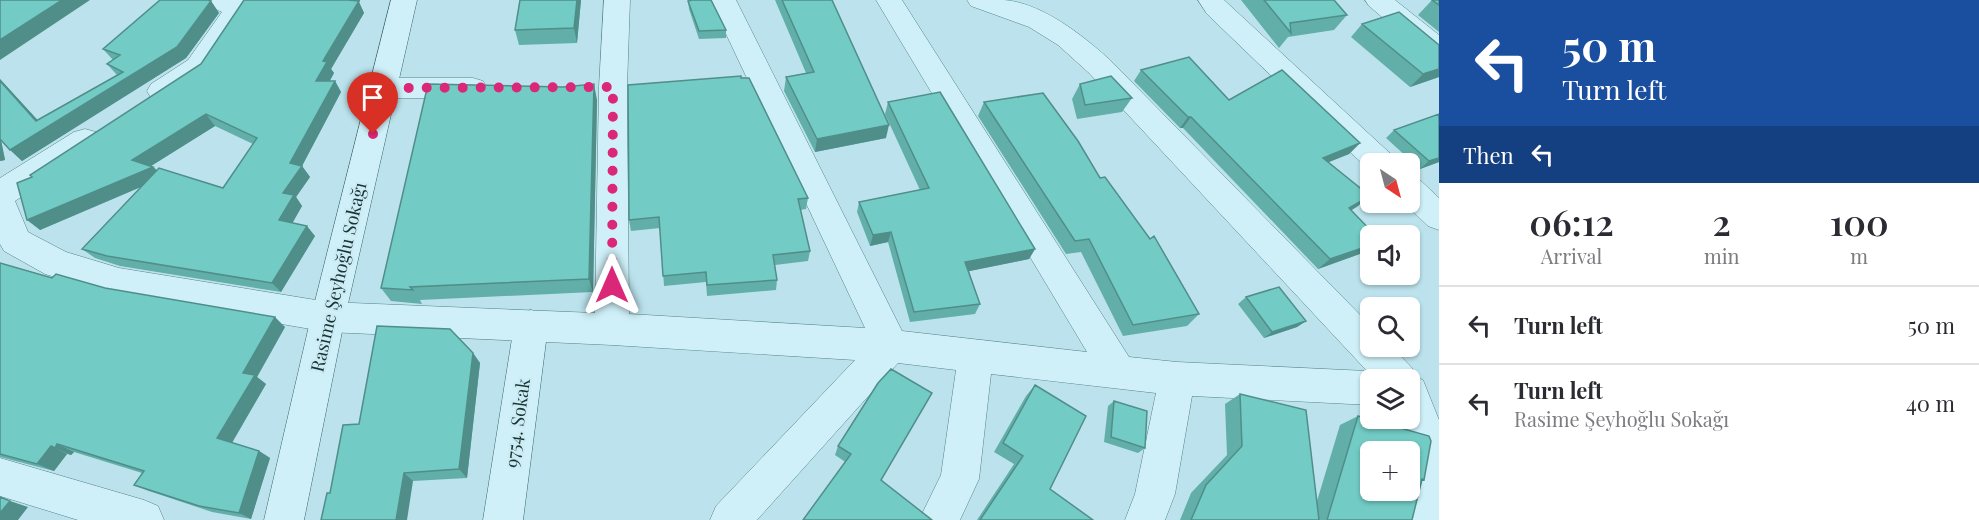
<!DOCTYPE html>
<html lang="en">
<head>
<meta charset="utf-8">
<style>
	:root { --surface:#fff; --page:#f2f2f3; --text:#2b2b33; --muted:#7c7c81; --line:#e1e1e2 }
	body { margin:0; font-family:"Playfair Display",serif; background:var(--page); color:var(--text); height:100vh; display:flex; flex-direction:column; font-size:22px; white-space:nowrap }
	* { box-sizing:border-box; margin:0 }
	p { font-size:20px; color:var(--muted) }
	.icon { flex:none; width:33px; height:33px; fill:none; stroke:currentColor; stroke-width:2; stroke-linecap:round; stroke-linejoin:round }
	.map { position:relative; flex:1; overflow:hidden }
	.drawer { display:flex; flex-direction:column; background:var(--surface); width:540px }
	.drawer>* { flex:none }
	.banner { background:#1a4fa0; color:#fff; overflow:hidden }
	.needle { width:39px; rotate:144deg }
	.fabs { position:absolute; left:1360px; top:153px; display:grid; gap:12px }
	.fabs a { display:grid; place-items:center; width:60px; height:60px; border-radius:9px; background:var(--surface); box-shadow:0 2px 4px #0004; font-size:30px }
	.pin { position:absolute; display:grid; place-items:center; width:51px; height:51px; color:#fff; margin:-62px -26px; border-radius:50% 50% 50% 0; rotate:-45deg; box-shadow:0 0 6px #0007 }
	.pin .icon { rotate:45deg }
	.me { position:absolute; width:66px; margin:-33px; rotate:0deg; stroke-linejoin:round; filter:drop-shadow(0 0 4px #0008) }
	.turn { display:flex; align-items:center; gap:21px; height:126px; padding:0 24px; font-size:27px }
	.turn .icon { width:78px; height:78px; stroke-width:2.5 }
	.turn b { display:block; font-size:42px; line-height:51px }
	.then { display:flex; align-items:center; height:57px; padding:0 24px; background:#0003; gap:12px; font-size:22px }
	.eta { display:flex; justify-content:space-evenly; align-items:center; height:102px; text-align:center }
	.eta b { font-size:36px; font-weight:600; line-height:42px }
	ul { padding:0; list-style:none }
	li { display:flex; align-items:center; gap:18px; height:78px; padding:0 24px; border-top:2px solid var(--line) }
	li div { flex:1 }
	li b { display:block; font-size:22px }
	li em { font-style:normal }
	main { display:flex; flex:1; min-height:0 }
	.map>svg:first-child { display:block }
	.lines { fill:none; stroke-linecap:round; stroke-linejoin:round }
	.street-casing { stroke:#568284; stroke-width:1 }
	.secondary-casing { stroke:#396566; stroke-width:1 }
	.street { fill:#cff0f8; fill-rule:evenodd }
	.secondary { fill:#cff0f8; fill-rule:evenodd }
	.wall { fill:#62afa9; fill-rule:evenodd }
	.shaded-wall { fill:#508e89 }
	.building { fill:#72cbc4; stroke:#508e89; stroke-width:1.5; fill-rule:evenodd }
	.route { stroke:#db2777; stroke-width:10; stroke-dasharray:0 18 }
	.labels { text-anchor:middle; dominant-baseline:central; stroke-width:4.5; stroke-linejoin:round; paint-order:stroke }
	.street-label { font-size:18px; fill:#1b3333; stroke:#cbecf5 }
</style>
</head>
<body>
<main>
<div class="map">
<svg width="1439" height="520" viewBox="0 0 1439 520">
	<rect width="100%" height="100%" fill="#bce3ed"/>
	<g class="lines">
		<defs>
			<path id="street" d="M205,0H243L251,8C240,26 222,60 208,74C195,87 169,104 151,98L147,91L151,84L188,60L222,12L209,6Z
				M604,0H630L627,87L629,314L865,328L710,0H736L902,331L1087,352L876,0H902L1129,357L1177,362L1367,371L1089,73L1058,45L1029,27L971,6L967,0C979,0 992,0 1004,0C1042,3 1082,35 1109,59L1371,326V346H1391L1412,368L1416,377L1423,380L1439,420V520H1410L1421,472L1401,418H1410V380H1371V405L1192,396L1175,494L1165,520H1125L1135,494L1156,393L991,374L979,479L960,520H919L941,475L956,370L898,363L757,520H710L716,506L855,360L612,345L328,332L119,296L45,274L4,251L0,244V178L74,132L85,129L96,132L100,140L96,148L15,201L28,232L66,252L119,268L328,302L595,313L599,87Z
				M1198,0H1224L1393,156L1397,164H1371V172L1207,14Z
				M1365,0H1395L1439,35V60L1429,57L1369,6Z
				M384,78H473L483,81L487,88L483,95L473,98H384L374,95L370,88L374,81Z
				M1410,178L1421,181L1439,198V230L1428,226L1403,202H1410Z
				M0,458L144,500L158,506L164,520H78L0,496Z"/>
			<path id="secondary" d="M391,0H417L345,317L304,520H264L311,317Z
				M531,310L543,315L548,326L523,520H483L514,326L519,315Z"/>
		</defs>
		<use href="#street" class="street-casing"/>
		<use href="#secondary" class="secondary-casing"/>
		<use href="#street" class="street"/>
		<use href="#secondary" class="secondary"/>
	</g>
	<path class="wall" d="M244,0H360L359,2L364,13L331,69L334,73L330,81H335L341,92L302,166L310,177L296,197L302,206L292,223L315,236L281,292L120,266L95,258L82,249L141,187L40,230L32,177L201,64ZM215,126L253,144L223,188L157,170L153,167L151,166Z
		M520,0H581L577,43L519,45L515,30Z
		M775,0H832L886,138L815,152L784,91L786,77L806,73Z
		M1241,0H1334L1347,15L1334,30L1288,37L1279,48Z
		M1432,0H1439V32L1418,15Z
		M211,1L219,13L186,58L22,161L1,140L5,160L0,161V79L37,120L117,75L107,64L113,60L103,49Z
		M688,1L726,30V38L699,39L689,9Z
		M1362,24L1439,77L1410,87L1351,37Z
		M1141,70L1360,143L1349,154L1328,162L1358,206L1351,210L1368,251L1318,269L1183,128H1180L1134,81Z
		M741,78L808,198L806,209L800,210L810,251L808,261L775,265L777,280L776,290L707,296L706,282L664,286L660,228L631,231L629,220Z
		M1080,84L1132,98L1122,112L1077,119L1072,99Z
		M597,100L593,292L420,300L422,304L391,301L381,288Z
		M888,102L1035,249L1029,259L969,271L980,304L975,314L910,322L888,242L870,246L857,212L859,202L920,190L885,114Z
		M984,102L1100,178L1199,314L1187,326L1123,336L1081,252L1066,254L978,116Z
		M1394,130L1439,162L1420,169L1386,138Z
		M0,263L52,278L105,288L285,327L257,377L266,384L232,443L259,451L270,458L251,519L212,512L149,491L134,485L142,473L74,452L71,455L67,454L54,471L0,457Z
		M1246,297L1306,321L1297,327L1264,338L1238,304Z
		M473,353L480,363L467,478L413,481L330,493L359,424Z
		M878,383L881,480L924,515L835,455L838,446Z
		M1035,385L1050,489L1093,520H977L1014,464L994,452L1026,396Z
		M1240,394L1317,501L1340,425L1358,416L1424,480L1422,481L1412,520H1180L1191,493L1227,455L1225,404Z
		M1114,401L1145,448L1138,453L1104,442L1108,406Z"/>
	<path class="shaded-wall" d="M62,0H90L0,60V40Z
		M348,0H360L359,2L364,13L331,69L334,73L323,92L316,81L323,61Z
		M577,0H581L577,43L574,28Z
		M211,1L219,13L186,58L22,161L10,150L36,121L0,81V79L45,128L177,47Z
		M1439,69V77L1410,87L1423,74Z
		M335,81L341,92L302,166L310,177L296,197L302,206L288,231L279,220L283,193L290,163Z
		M594,84L597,100L593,292L589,279Z
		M206,114L215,126L143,171L132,160Z
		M1188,117H1191L1183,128H1180Z
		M889,125L886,138L815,152L817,139Z
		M0,135L5,160L0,161Z
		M1360,143L1349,154L1312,169L1323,158Z
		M1439,158V162L1420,169L1429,161Z
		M153,167L164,177L40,230L27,220Z
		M1370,196L1358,206L1338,219L1349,208Z
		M307,226L315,236L281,292L272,283Z
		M891,232L888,242L870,246L873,235Z
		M1371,245V249L1368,251L1318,269L1330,259Z
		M1035,249L1029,259L960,273L965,262Z
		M275,317L285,327L257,377L266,384L230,446L217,438L243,373Z
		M1306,321L1297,327L1264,338L1272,332Z
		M473,353L480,363L467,478L459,469Z
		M57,444L74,452L71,455L55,448Z
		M51,446L67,454L54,471L37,464Z
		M259,451L270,458L251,519L239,513Z
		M404,473L413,481L407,520H396Z
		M10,501L28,507L18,520H0V513Z"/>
	<path class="building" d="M0,0H62L0,40Z
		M160,0H208L211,1L177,47L10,150L0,139V81L36,121L123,72L107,64L120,55L103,49Z
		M244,0H348L359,1L323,61L327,62L316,81H335L290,163L302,166L283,193L294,195L279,220L307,226L272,283L107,256L82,249L159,168L223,188L257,138L206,114L132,160L153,167L27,220L17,183L32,177L30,175L201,64Z
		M520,0H577L574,28L515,30Z
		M692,0H711L726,30L699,31L688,1Z
		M782,0H832L889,125L817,139L786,77L814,72Z
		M1264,0H1334L1347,15L1290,23L1291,33Z
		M1432,0H1439V5Z
		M1399,12L1439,45V69L1423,74L1362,24Z
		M1189,57L1229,100L1282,70L1360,143L1323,158L1370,196L1349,208L1376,236H1371V245L1330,259L1191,117H1188L1141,70Z
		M741,76V78H749L808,198L798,199L810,251L773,255L777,280L707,285L706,272L663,276L659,217L629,220L628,85Z
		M1111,76L1132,98L1085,105L1080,84Z
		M428,84L563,87L594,84L589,279L410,287L413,290L381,288Z
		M940,92L1035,249L965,262L980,304L914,312L891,232L873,235L859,202L929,188L888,102Z
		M1043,93L1078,141L1100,178L1105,177L1150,239L1154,236L1199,314L1133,325L1089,239L1075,241L984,102Z
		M1439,114V158L1429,161L1394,130Z
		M0,263L52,278L56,274L105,288L275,317L243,373L255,375L217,438L259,451L239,513L199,506L134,485L144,471L57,444L55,448L51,446L37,464L0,454Z
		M1279,287L1306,321L1272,332L1246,297Z
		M377,326L450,329L473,353L459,469L404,473L396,520H321L327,493H330L343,425L359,424Z
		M891,369L932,393L881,480L932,520H803L851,454L838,446L878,383Z
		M1035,385L1086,416L1050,489L1093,520H980L1023,456L1003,443Z
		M1240,394L1306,410L1319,520H1191L1206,485L1242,446Z
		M1114,401L1147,411L1145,448L1111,437Z
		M1358,416L1429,436L1431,441L1424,480L1422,479L1412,520H1327ZM1371,452H1410V490H1371Z
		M0,497L10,501L0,513Z"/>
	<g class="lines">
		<path class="route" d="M373,134L384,88L613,87L612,285"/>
	</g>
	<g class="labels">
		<g class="street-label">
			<text transform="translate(338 277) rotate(-77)">Rasime Şeyhoğlu Sokağı</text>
			<text transform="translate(517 423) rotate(-82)">9754. Sokak</text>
		</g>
	</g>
</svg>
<div class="fabs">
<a><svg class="needle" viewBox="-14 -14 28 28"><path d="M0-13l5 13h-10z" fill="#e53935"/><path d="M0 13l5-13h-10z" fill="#7c7c81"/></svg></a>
<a><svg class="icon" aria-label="sound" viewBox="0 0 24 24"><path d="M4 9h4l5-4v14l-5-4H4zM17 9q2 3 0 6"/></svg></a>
<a><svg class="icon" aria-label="search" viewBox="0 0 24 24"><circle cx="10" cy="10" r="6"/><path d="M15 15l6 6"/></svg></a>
<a><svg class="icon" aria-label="layers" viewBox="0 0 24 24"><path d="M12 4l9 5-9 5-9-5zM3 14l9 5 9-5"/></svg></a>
<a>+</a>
</div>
<div class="pin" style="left:373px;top:134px;background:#d93025"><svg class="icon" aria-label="arrive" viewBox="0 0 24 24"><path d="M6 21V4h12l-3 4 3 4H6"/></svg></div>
<svg class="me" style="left:612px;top:285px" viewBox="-20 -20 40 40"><path d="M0-17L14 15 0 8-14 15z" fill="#db2777" stroke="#fff" stroke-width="4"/></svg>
</div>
<section class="drawer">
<div class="banner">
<div class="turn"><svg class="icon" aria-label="left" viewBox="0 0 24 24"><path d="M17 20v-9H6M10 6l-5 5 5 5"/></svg><div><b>50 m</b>Turn left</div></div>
<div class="then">Then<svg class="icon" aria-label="left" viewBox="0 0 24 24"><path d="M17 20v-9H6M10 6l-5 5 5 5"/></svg></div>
</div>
<div class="eta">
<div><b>06:12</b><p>Arrival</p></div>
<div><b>2</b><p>min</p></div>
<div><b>100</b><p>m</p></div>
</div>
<ul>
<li><svg class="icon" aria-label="left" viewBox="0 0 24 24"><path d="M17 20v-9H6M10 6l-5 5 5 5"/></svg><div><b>Turn left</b></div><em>50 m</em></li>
<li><svg class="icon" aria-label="left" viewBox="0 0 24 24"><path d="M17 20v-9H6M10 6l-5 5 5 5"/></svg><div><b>Turn left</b><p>Rasime Şeyhoğlu Sokağı</p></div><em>40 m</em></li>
</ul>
</section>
</main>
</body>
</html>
